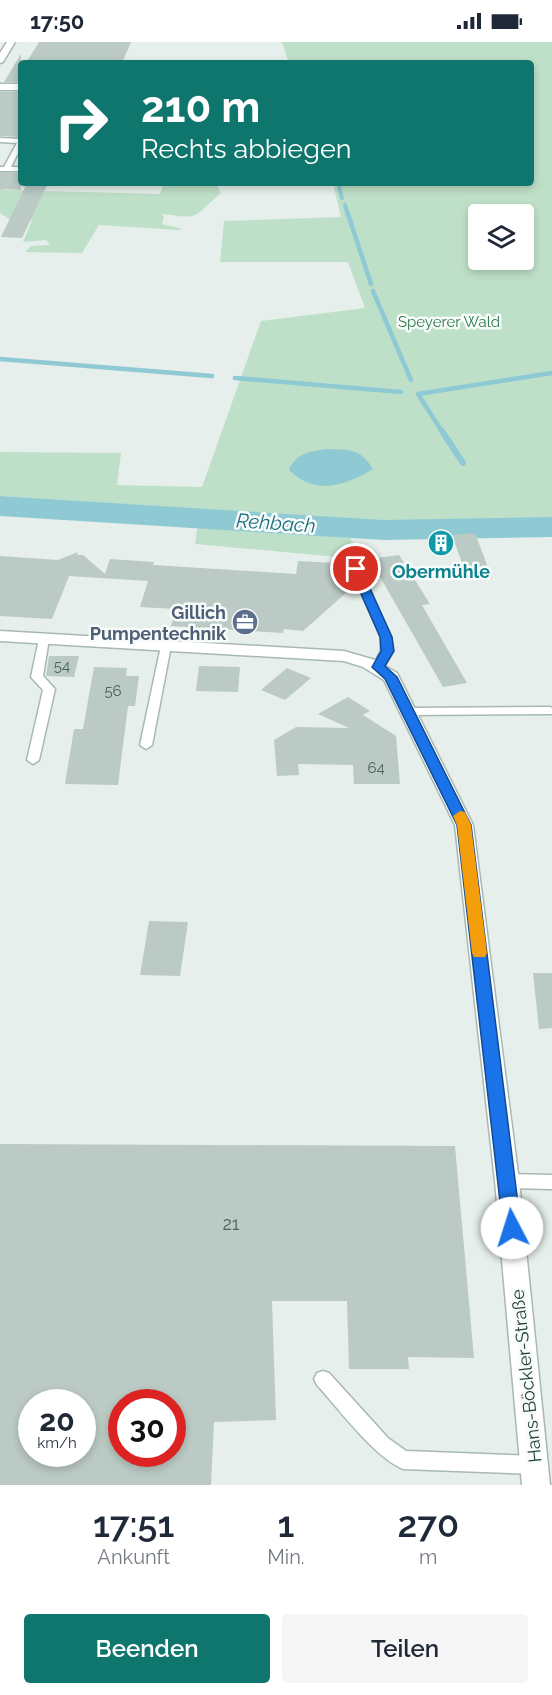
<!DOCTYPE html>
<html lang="de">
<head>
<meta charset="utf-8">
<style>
	:root { --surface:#fff; --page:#f6f6f7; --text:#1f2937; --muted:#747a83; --accent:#0f766e }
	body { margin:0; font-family:Raleway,sans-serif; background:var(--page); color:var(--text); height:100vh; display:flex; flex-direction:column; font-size:22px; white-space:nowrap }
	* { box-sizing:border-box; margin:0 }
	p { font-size:20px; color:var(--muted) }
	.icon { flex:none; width:33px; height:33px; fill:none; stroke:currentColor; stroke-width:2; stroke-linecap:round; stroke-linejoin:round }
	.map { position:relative; height:1443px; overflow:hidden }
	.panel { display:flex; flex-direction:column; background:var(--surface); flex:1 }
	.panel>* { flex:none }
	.top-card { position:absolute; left:18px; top:18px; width:516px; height:126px; border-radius:6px; box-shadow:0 3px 9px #0003; background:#0f766e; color:#fff; overflow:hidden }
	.tools { position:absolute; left:468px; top:162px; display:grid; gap:12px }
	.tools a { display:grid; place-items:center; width:66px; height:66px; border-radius:6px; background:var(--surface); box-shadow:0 3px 9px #0003; font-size:30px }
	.speed { position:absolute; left:18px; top:1347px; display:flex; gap:12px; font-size:30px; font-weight:700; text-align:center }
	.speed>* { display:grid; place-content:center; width:78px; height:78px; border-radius:50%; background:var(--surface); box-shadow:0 3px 9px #0003; line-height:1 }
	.speed small { font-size:15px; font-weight:400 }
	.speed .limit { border:9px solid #d22; background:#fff; color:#111 }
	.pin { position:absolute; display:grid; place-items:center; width:51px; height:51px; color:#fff; margin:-26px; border:3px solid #fff; border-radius:50%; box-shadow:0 2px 6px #0007 }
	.me { position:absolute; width:66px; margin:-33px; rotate:355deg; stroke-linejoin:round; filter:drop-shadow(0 0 4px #0008) }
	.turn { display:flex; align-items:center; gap:21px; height:126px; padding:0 24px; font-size:27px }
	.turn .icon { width:78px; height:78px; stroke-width:2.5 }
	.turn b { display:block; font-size:42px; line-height:51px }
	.eta { display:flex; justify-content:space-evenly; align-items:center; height:102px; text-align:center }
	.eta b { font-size:36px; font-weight:600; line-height:42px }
	.button { display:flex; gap:12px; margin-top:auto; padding:12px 24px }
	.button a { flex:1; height:69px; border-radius:6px; background:var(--accent); color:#fff; font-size:24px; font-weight:600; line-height:69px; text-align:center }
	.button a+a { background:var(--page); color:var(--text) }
	.status { display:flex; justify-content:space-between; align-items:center; height:42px; padding:0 30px; background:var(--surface); direction:ltr }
	.status svg { height:16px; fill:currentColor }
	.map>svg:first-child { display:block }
	.green { fill:#bfe0c8; fill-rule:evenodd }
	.water { fill:#8ec9d4 }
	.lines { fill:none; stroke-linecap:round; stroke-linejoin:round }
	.stream-far2 { stroke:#8ec9d4; stroke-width:4 }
	.stream-far1 { stroke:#8ec9d4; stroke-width:4.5 }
	.stream { stroke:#8ec9d4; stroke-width:6 }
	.river { fill:#8ec9d4; fill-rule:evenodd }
	.building { fill:#bbcac4; fill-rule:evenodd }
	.service-casing { stroke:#a8b8b2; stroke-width:3 }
	.minor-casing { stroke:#a8b8b2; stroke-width:3 }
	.service { fill:#fff; fill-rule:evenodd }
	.minor { fill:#fff; fill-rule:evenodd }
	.route { fill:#1a73e8; stroke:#114b97; stroke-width:1.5 }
	.slow { fill:#f59e0b }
	.labels { text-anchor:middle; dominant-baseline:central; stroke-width:5; stroke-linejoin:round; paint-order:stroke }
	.far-park-label { font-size:15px; fill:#2d7a4b; stroke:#f7fbf9 }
	.number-label { font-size:15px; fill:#4a645c }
	.culture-label { font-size:18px; font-weight:bold; fill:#0d838f; stroke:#f7fbf9 }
	.service-label { font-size:18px; font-weight:bold; fill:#4e5e75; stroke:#f7fbf9; text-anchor:end }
	.near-number-label { font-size:18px; fill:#4a645c }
	.street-label { font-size:18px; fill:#24423a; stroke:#f7fbf9 }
	.water-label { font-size:20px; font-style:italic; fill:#1c6f80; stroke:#f7fbf9 }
</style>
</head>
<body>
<div class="status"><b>17:50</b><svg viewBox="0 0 49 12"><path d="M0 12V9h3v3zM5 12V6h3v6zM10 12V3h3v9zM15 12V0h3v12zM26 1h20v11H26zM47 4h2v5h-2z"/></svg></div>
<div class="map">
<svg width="552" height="1443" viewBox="0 0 552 1443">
	<rect width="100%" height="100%" fill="#e6efeb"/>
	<path class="green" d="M282,0H552V488L349,493L360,517L195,502L200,467L0,454V410L121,411L117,443L202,445L261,279L365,266L348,220H220L224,179L341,175L333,141H531V21H289ZM478,172H524V218H478Z
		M0,130H11L4,148L160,152L164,141H216L221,151C213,157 203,169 195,173C185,177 172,172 161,172L164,175L162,182L183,187L179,188L99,183L82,211L25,210L31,204L50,203L46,198L23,200L32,178L9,177L0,171Z"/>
	<path class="water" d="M327,407C350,408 360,406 373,427C345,444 315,454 289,428C297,410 309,410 327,407Z"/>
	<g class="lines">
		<path class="stream-far2" d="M338,141L342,156
			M345,163L348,173"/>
		<path class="stream-far1" d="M348,172L371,242
			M373,249L411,338
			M0,317L212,334
			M235,336L401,350
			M443,391L418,352L552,331"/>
		<path class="stream" d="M442,389L463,421"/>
		<path class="river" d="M0,454L383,478L552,475V495L383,498L0,474Z"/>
	</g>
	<path class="building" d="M39,0H131L122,21H26Z
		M21,12V40H4Z
		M0,50H21V95L0,94Z
		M0,131H21V148L0,147Z
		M27,141H48L22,196L1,195Z
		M475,491L492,536L468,538L452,493Z
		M78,510L77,513H83L105,532L110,517L154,520L153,523L296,532L298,519L356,522L349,526L355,543L303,589L284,587L283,591L171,584L176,567L140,565L148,539L69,534L52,577L0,574V514L58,518Z
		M399,513L430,562L422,563L467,641L443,645L375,526L366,533L363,526L357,522L373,523L370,517Z
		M49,614H79L74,635L46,634Z
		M199,624L240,625L238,650L196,649Z
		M94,625L127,626L126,634H139L135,664H128L118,743L65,742L74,687H83Z
		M287,626L311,636L285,658L261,648Z
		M348,655L370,669L363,673L396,694L400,742H354L353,723L298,722L299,733L277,734L274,698L296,685L349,686L318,672Z
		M149,879L188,880L180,934L140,933Z
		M533,931H552V986L539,987Z
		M0,1102L455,1104L474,1316L408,1315L409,1327H349L347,1259H272L276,1378L214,1380L211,1443H0ZM32,1360H82V1412H32ZM122,1360H172V1412H122Z"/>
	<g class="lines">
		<defs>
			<path id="service" d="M0,96L21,97V105L11,125H21V129H0V125H4L17,101L0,100Z
				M356,524L361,527L391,595L393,609L382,627L378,628L372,625L381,609V595L351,527Z
				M44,594L49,597L43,634L55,647L39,718L33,722L27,718L43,648L31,635L39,597Z
				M166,601L171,604L152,703L146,707L140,703L161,604Z
				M409,666L550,665L552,666V672L405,673L403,670L405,667Z
				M507,1132L552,1133V1147L507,1146L501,1144L499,1139L501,1134Z
				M323,1329L329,1331L388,1396L406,1409L535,1414L541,1417L544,1423L541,1429L535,1432L403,1427C374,1415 339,1367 317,1343L314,1337L317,1331Z"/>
			<path id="minor" d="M7,0H15L3,20L0,21V11Z
				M0,42H21V48H0Z
				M0,589L344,609L375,618L397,631L473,783L519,1139L550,1443H522L495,1139L455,783L384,638L363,625L344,619L0,599Z"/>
		</defs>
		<use href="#service" class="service-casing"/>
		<use href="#minor" class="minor-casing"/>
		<use href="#service" class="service"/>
		<use href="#minor" class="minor"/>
	</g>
	<path class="route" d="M356,523L361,527L392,595L394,609L385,624L397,635L471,783L521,1186L518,1192L512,1194L505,1192L503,1186L457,783L385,637L372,625L381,609L380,595L350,527Z"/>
	<path class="slow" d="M460,769L465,770L471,783L487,911L485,915H474L472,911L457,783L453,774Z"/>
	<defs>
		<symbol id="building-disc" viewBox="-11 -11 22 22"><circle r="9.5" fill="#0f9aa8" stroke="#f7fbf9"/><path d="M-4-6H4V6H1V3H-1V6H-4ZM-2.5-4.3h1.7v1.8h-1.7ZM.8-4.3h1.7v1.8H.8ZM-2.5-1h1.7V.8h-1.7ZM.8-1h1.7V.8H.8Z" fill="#fff"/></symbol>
		<symbol id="office-disc" viewBox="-11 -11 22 22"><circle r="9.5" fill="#5c6f8a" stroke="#f7fbf9"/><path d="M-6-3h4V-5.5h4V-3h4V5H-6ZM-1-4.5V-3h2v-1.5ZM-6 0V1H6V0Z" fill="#fff"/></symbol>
	</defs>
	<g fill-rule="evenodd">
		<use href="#building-disc" x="426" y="486" width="30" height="30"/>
		<use href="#office-disc" x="230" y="565" width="30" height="30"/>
	</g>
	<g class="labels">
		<g class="far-park-label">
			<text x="449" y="280">Speyerer Wald</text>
		</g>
		<g class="number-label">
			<text x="62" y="624">54</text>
			<text x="113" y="649">56</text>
			<text x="376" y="726">64</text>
		</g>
		<g class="culture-label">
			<text x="441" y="529">Obermühle</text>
		</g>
		<g class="service-label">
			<text x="226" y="570">Gillich<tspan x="226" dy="21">Pumpentechnik</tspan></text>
		</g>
		<g class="near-number-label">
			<text x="231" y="1181">21</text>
		</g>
		<g class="street-label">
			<text transform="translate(526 1334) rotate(-96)">Hans-Böckler-Straße</text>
		</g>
		<g class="water-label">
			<text transform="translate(276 481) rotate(4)">Rehbach</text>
		</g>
	</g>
</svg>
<div class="tools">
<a><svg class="icon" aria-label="layers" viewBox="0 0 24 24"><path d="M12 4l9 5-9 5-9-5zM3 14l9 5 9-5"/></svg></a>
</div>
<div class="speed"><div>20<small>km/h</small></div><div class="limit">30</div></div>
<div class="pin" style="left:356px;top:527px;background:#d93025"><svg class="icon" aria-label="arrive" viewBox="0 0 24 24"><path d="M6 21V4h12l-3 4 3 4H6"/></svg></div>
<svg class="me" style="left:512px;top:1186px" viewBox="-20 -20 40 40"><circle r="19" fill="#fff"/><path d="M0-13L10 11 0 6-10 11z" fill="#1a73e8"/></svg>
<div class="top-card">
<div class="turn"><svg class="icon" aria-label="right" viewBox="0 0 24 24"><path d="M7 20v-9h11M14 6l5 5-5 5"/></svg><div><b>210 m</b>Rechts abbiegen</div></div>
</div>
</div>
<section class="panel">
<div class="eta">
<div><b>17:51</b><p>Ankunft</p></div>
<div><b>1</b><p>Min.</p></div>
<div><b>270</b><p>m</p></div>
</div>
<div class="button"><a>Beenden</a><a>Teilen</a></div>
</section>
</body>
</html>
